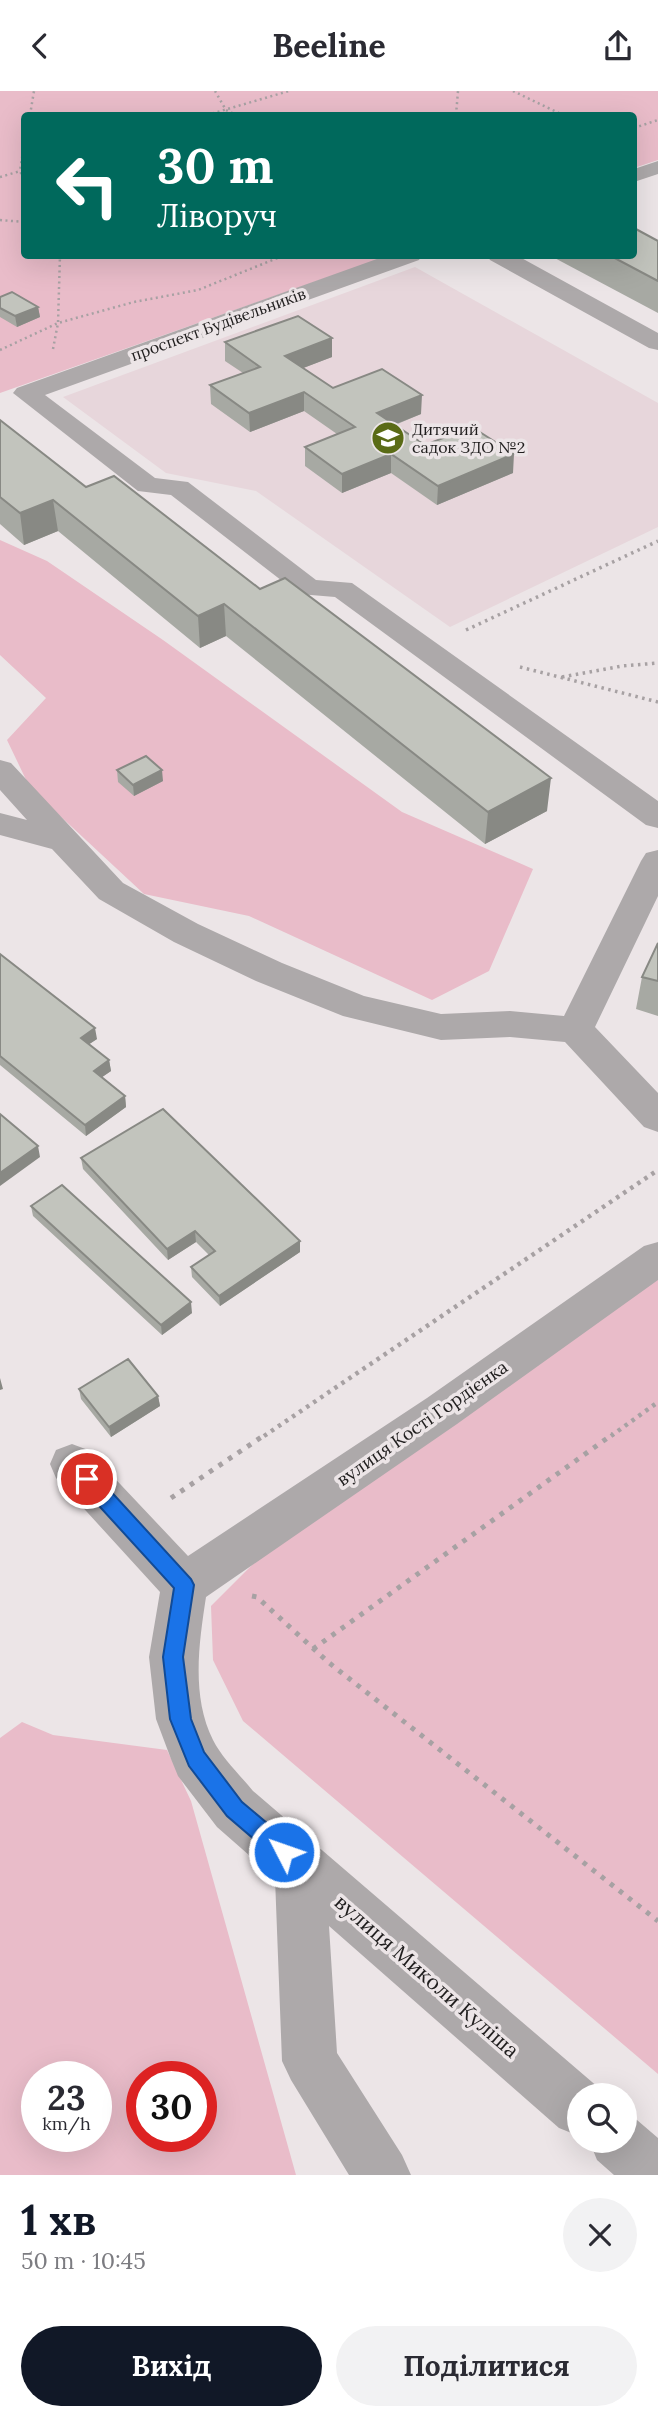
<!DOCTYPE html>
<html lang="uk">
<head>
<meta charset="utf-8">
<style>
	:root { --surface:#fff; --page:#f2f2f3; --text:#2b2b33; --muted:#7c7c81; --accent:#111827 }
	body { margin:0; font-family:Lora,serif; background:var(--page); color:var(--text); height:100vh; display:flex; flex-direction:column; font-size:26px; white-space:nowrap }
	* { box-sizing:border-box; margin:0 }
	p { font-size:23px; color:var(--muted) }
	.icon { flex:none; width:38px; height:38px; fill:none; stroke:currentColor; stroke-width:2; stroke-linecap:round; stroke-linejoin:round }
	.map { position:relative; height:2084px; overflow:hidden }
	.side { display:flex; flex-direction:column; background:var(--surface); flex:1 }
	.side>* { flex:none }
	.guide { position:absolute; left:21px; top:21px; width:616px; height:147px; border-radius:7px; box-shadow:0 7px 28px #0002; background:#00695c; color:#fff; overflow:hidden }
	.buttons { position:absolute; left:567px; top:1992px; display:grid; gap:14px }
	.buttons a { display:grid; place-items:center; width:70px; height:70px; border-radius:50%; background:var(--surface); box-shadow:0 7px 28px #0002; font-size:35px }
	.speed { position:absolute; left:21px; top:1970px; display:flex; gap:14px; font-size:35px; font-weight:700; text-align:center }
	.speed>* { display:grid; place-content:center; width:91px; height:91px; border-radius:50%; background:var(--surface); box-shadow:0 7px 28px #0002; line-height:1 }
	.speed small { font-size:18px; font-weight:400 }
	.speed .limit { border:10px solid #d22; background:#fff; color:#111 }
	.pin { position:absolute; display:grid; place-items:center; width:60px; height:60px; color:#fff; margin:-30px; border:4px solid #fff; border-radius:50%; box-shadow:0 2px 7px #0007 }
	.me { position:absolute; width:77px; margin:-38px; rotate:311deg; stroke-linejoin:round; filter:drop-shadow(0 0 5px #0008) }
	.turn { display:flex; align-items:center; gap:24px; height:147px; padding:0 21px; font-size:32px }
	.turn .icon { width:91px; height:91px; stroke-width:2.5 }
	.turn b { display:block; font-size:49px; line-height:60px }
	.round { display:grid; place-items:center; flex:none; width:74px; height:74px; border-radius:37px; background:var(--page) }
	.head { display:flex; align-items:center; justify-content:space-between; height:119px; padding:0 21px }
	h1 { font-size:42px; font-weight:800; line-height:52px; color:var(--accent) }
	.button { display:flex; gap:14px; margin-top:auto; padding:14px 21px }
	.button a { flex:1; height:80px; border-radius:42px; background:var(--accent); color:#fff; font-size:28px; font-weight:800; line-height:80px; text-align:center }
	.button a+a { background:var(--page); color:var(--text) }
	header { display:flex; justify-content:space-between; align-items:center; height:91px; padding:0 21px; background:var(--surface); font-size:32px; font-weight:800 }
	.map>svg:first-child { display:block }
	.built { fill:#e7d6db }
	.green { fill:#e9bcc9; fill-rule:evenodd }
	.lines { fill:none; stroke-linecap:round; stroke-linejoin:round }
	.path-far3 { stroke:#a7a1a3; stroke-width:2.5; stroke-dasharray:2 3.5; stroke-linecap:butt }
	.path-far2 { stroke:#a7a1a3; stroke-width:3.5; stroke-dasharray:2.5 4.5; stroke-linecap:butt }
	.path-far1 { stroke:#a7a1a3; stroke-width:4.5; stroke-dasharray:3.5 5; stroke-linecap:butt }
	.path { stroke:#a7a1a3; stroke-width:5; stroke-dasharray:4.5 7; stroke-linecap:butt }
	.minor { fill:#ada9aa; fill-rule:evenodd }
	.wall { fill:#a7a9a3 }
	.shaded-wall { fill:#888984 }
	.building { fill:#c2c4bd; stroke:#888984; stroke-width:2 }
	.route { fill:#1a73e8; stroke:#114b97; stroke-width:2 }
	.labels { text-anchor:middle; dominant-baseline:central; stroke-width:7; stroke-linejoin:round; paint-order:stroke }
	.far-street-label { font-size:16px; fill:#201e1e; stroke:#ece5e7 }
	.far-poi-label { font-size:16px; fill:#201e1e; stroke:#ece5e7; text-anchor:start }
	.street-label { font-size:18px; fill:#201e1e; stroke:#ece5e7 }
	.near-street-label { font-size:21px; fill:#201e1e; stroke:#ece5e7 }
</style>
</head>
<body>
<header><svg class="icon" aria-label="back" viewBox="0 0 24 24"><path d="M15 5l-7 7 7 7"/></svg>Beeline<svg class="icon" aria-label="share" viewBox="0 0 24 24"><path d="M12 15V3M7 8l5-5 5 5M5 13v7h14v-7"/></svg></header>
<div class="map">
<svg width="658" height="2084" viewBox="0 0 658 2084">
	<rect width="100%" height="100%" fill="#ece5e7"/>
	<path class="built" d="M415,176L658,312V436L450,536L256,400L166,382L63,306Z"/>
	<path class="green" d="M0,0H658V69L634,77V24H24V164L388,165L0,302Z
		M0,449L47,470L163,549L402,721L533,778L489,880L432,909L249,825L144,803L30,697L7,649L46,607L0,564Z
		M658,1181V1983L243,1630L213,1569L211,1515L254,1472Z
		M22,1631L53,1644L167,1659L191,1710L296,2084H0V1647ZM37,1986H96V2046H37ZM142,1986H201V2046H142Z"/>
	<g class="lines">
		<path class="path-far3" d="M215,0L226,19L236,24
			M513,0L563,24
			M30,24L34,0
			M207,24L289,0
			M456,24L458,0
			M634,37L658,29
			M24,54L20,80L24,88
			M0,86L24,79
			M0,129L24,131
			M53,258L58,232L60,164
			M0,259L58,232L134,211L198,199L285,164"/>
		<path class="path-far2" d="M466,539L658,450
			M520,576L658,611
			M562,586L622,575L658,572"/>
		<path class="path-far1" d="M264,1345L658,1079
			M611,1345L658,1311"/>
		<path class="path" d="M171,1407L266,1343
			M252,1505L257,1506L328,1571L658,1830
			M313,1558L613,1343"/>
		<path class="minor" d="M658,70V83L634,91V78Z
			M388,164H422L419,169L45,304L155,387L188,391L316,489L352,492L658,710V737L646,734L335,506L299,503L171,404L138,400L13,302L17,297Z
			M487,164H516L658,242V259L649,257L490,169Z
			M0,669L11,672L123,792L198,833L282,872L364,905L441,923L510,920L564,925L641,770L646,762L658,759V805L595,936L658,1002V1041L644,1036L565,951L510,946L441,949L343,925L256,890L174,851L99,808L52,758L0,744V722L27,729L0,699Z
			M658,1151V1189L457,1333L206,1506C199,1552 191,1605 213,1649C222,1667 240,1684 253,1700L599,1997L601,2004H579V2045L559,2037L329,1835L337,1962L402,2064L411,2084H349L291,1989L282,1970L275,1787L217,1736L178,1685L171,1668L156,1628L149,1566L160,1501L56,1387L50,1373L56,1359L72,1353L88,1359L188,1465L427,1307L644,1155Z
			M625,2024L637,2029L658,2047V2084H614L597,2069L589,2049H625Z"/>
	</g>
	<path class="wall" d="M658,150V222L549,164H634Z
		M0,206L38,216L40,226L17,236L0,226Z
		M225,251L332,266L303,277L333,297L421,323L395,334L425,354L513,382L437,414L391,382L342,402L305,375V356L337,343L304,320L250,341L211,313L210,294L243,282L225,270Z
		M0,329L86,396L547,720L485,753L226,545L200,557L58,440L24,454L0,433Z
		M117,679L163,690L134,705L118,691Z
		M658,852V925L636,918L642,886Z
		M0,863L97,948L89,953L109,969L111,980L102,986L125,1005L126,1016L86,1045L0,974Z
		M81,1067L300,1161L220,1215L192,1186L191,1176L209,1164L196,1151L168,1169L83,1078Z
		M31,1115L192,1222L162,1244L33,1125Z
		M79,1298L158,1305L160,1315L111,1346L81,1308Z"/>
	<path class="shaded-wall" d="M38,216L40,226L17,236L15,225Z
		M332,247V266L285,284V265Z
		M304,301V320L250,341L249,322Z
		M422,304L421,323L376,341L377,322Z
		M391,363V382L342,402V383Z
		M514,363L513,382L437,414L438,395Z
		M53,409L58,440L24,454L20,422Z
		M224,513L226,545L200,557L198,525Z
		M162,679L163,690L134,705L133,694Z
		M551,687L547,720L485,753L488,721Z
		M95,937L97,948L82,958L81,947Z
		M109,969L111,980L95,991L94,980Z
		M125,1005L126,1016L86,1045L85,1034Z
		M38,1055L40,1066L0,1095V1082Z
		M195,1140L196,1151L168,1169L167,1158Z
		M300,1150V1161L220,1215L219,1205Z
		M191,1211L192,1222L162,1244L161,1234Z
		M0,1287L3,1298L0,1299Z
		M158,1305L160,1315L111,1346L109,1336Z"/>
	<path class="building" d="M634,137L658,150V190L609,164H634Z
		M12,201L38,216L15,225L0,217V206Z
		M298,225L332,247L285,265L333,297L382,278L422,304L377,322L425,354L472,336L514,363L438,395L391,363L342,383L305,356L355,336L304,301L249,322L210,294L260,276L225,251Z
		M0,329L86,396L114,385L260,498L285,487L551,687L488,721L224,513L198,525L53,409L20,422L0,406Z
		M146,665L162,679L133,694L117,679Z
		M658,852V890L642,886Z
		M0,863L95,937L81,947L109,969L94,980L125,1005L85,1034L0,965Z
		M163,1018L300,1150L219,1205L191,1176L215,1160L195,1140L167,1158L81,1067Z
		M0,1023L38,1055L0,1082Z
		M62,1094L191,1211L161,1234L31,1115Z
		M128,1268L158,1305L109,1336L79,1298Z"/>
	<path class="route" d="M87,1380L94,1382L191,1488L194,1494L183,1566L191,1628L204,1661L242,1711L292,1753L295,1761L292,1768L284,1771L277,1768L227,1725L189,1675L170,1628L163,1566L174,1497L80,1394L78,1388L80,1382Z"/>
	<defs>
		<symbol id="school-disc" viewBox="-11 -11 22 22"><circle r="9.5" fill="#5a6b16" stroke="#ece5e7"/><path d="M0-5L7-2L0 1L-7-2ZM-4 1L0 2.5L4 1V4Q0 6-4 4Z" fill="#fff"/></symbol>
	</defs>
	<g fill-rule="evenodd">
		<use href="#school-disc" x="369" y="328" width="38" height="38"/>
	</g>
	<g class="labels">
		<g class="far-street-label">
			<text transform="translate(218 233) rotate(-20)">проспект Будівельників</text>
		</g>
		<g class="far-poi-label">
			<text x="412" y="338">Дитячий<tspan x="412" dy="18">садок ЗДО №2</tspan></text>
		</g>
		<g class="street-label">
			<text transform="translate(422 1332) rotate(-35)">вулиця Кості Гордієнка</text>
		</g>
		<g class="near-street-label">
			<text transform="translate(427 1885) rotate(41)">вулиця Миколи Куліша</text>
		</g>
	</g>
</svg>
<div class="buttons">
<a><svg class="icon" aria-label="search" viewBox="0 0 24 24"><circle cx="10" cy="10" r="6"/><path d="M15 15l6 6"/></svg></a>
</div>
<div class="speed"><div>23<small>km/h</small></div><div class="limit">30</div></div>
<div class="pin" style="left:87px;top:1388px;background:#d93025"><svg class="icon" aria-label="arrive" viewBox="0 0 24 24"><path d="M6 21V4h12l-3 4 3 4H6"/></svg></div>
<svg class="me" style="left:284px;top:1761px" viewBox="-20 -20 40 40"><circle r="17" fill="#1a73e8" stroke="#fff" stroke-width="3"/><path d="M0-11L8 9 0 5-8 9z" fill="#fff"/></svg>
<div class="guide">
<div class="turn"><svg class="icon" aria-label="left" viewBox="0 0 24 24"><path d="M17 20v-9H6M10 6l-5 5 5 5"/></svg><div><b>30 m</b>Ліворуч</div></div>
</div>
</div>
<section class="side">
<div class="head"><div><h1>1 хв</h1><p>50 m · 10:45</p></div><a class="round"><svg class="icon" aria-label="close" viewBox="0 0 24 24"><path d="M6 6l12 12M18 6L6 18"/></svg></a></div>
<div class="button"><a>Вихід</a><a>Поділитися</a></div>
</section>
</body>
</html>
